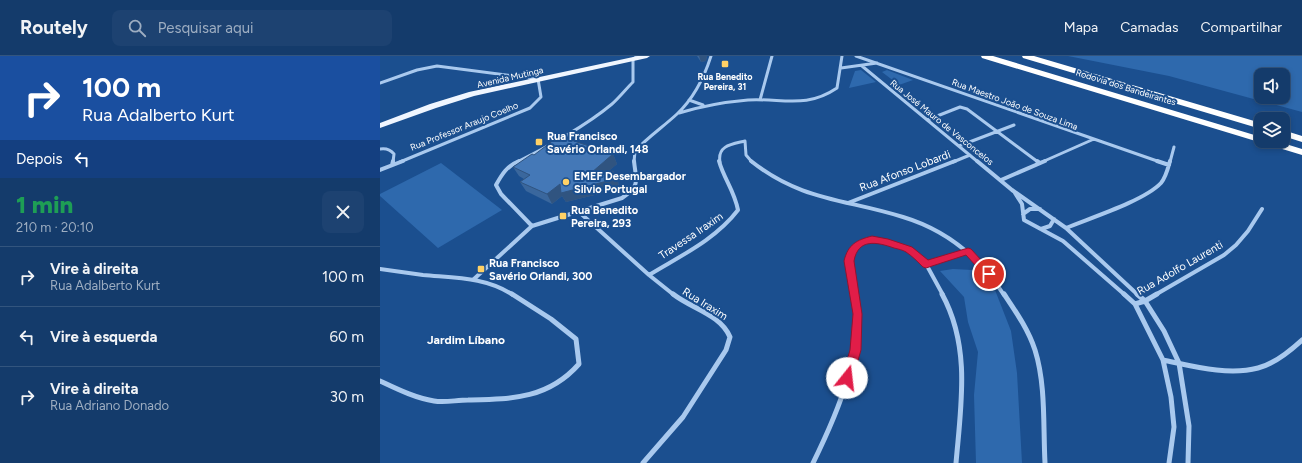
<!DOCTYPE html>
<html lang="pt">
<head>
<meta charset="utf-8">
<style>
	:root { --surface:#143b6b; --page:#1d4271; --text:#f1f3f6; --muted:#9dadc1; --line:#33557e }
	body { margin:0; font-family:Figtree,sans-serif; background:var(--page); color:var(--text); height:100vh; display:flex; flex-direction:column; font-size:15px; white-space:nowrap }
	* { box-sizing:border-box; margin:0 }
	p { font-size:13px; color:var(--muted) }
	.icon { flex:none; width:22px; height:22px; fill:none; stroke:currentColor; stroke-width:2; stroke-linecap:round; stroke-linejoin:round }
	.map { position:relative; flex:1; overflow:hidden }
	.sheet { display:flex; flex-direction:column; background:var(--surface); width:380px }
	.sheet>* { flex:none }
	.banner { background:#1a4fa0; color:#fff; overflow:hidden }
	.fabs { position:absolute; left:874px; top:12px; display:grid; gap:8px }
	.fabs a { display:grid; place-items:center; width:36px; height:36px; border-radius:8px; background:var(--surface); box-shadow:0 2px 6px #0003,0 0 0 1px var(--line); font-size:20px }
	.pin { position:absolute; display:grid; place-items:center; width:34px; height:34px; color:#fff; margin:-17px; border:2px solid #fff; border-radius:50%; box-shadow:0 1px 4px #0007 }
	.me { position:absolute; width:44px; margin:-22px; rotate:16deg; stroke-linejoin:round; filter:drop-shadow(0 0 3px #0008) }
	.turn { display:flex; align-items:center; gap:14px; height:84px; padding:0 16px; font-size:18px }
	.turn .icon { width:52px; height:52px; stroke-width:2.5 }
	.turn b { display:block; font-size:28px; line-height:34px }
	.then { display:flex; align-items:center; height:38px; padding:0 16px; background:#0003; gap:8px; font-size:15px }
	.round { display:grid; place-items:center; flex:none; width:42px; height:42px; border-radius:8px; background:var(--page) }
	.summary { display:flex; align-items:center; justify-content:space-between; height:68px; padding:0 16px }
	h1 { font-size:24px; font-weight:800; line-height:30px; color:#1e9e55 }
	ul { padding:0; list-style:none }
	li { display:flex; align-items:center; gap:12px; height:60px; padding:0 16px; border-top:1px solid var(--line) }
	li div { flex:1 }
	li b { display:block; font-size:15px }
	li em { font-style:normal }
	header { display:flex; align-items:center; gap:24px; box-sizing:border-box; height:56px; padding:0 20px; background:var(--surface); border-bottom:1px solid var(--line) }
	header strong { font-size:19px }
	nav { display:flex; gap:22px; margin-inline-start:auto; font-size:14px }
	.search { width:280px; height:36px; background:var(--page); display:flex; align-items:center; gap:10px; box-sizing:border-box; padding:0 14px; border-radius:8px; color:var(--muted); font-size:15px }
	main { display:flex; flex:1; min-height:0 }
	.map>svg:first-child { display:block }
	.green { fill:#2e69ad; fill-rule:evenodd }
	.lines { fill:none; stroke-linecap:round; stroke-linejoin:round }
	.minor-far2 { stroke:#a9c9ee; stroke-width:3 }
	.minor-far1 { stroke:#a9c9ee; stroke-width:4 }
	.minor { stroke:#a9c9ee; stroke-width:5 }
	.primary { fill:#f0f6ff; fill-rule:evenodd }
	.motorway { fill:#fff; fill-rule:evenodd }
	.wall { fill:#3a679d }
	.shaded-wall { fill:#305480 }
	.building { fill:#4478b7; stroke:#305480 }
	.route { fill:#e11d48; stroke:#92132f }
	.poi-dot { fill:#ffd166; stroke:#1b4f8f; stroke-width:1.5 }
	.labels { text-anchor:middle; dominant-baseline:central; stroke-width:4; stroke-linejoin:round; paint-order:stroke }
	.far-poi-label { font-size:9px; font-weight:bold; fill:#fff; stroke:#1b4f8f }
	.far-street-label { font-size:9px; fill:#fff; stroke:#1b4f8f }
	.poi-label { font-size:11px; font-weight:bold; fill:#fff; stroke:#1b4f8f; text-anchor:start }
	.street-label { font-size:11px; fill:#fff; stroke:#1b4f8f }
	.neighbourhood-label { font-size:12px; font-weight:bold; fill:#fff; stroke:#1b4f8f }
</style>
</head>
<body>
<header>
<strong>Routely</strong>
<div class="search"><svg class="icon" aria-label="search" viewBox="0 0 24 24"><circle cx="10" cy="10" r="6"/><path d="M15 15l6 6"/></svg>Pesquisar aqui</div>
<nav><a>Mapa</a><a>Camadas</a><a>Compartilhar</a></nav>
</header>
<main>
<section class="sheet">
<div class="banner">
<div class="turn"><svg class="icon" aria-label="right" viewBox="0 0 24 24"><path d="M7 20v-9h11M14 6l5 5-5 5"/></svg><div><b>100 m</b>Rua Adalberto Kurt</div></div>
<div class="then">Depois<svg class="icon" aria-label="left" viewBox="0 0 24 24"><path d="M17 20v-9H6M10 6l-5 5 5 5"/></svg></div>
</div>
<div class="summary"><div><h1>1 min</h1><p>210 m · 20:10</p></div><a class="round"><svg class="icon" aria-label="close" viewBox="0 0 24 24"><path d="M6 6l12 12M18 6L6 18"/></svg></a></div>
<ul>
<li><svg class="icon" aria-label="right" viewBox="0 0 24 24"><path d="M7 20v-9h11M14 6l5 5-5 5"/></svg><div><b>Vire à direita</b><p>Rua Adalberto Kurt</p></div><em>100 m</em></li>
<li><svg class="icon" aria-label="left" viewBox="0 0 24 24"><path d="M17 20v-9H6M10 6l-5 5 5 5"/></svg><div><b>Vire à esquerda</b></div><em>60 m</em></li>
<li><svg class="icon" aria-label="right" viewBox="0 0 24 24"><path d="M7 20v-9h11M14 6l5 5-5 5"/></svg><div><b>Vire à direita</b><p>Rua Adriano Donado</p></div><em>30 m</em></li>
</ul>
</section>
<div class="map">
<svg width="922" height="407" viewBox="0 0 922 407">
	<rect width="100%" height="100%" fill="#1b4f8f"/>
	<path class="green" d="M688,0H922V56L789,20ZM881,19H903V41H881Z
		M481,14L496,26L469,32L475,15Z
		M507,14L533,24L519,29L502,16Z
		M61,107L122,154L58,192L0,140V138Z
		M573,213L592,214L615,234L631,275L637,317L642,407H596L594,339L598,296L588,266L584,241L560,215Z"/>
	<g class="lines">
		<path class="minor-far2" d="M476,0L780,106
			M482,10L598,106
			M461,12L497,7
			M0,27L37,14L57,10L158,23L161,41L150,52L20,106
			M309,44L323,49
			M380,44L392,0
			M299,57C322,50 345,46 368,44C403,42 426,53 457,32L462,0
			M547,64L580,51L587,53L658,106
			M579,90L634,69
			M0,93C6,92 10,93 14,98L13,106
			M137,106C166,92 207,69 232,48C239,42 246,33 253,26V3L258,0
			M254,106L255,95C268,81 283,71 297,58C314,42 324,22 331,0
			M340,106C337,89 353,88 365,85L366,99L372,106
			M573,106L590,99
			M662,106L714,83
			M790,106L794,91"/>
		<path class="minor-far1" d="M139,105C127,110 122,118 116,129L121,138L152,170
			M371,105C421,145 466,143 523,161C566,174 600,202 624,239
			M597,105L632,134L686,172L758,239
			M657,105L660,107
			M777,105L789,109
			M12,109L13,105
			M0,114L23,105
			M621,124L665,105
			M635,137L642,148L644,164L683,185L745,239
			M468,147L575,105
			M198,155L269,219L294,239
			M643,158L650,153H660
			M686,172C710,162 764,145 781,127C786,121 788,112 790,105
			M661,173L670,170L674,163
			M546,208L588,195
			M0,213C14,215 29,217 43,219C75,222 106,221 133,239
			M269,219C300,200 335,184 358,154C354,134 344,123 339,105
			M94,223L152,170L242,142C261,129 256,125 254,105
			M476,239L469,205L471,196L475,190L481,186L493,183L529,193L546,208L563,239
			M775,239L844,199L856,189L868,175L882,153"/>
		<path class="minor" d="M562,238C591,291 581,349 576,407
			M624,238C636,256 648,273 655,294C666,329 663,370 665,407
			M744,238L755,248L783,304L791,341L794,371L789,407
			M757,238L765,245L784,275L799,307L809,370L808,407
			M755,248L765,245L777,238
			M783,304C812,310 848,320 878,312C894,308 910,295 922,284
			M0,325C17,333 35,342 54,345C65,347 76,344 88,344C132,343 168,343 199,308L196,283L171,263L132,238
			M263,407L303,361L346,294L350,281C340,258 312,253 293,238
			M433,407C459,354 483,298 475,238"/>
		<path class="primary" d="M258,0H270L267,2L94,40L56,52L0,72V67L50,48L89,36Z"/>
		<path class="motorway" d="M601,0H613L881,81V85H896L922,93V99L602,2Z
			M642,0H654L881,67V73L643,2Z
			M903,74L922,80V86L903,80Z"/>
	</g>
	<path class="wall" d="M317,0H327L326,5L321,6Z
		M233,98L237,108L226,117L233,115L238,125L239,133L186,146L182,140L172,148L146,135L140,126L144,123L139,120L133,111L154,99Z"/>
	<path class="shaded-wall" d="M319,0H327L326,5L321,6Z
		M233,98L237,108L213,129L233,115L238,125L239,133L186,146L182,140L172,148L167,138L180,128L204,123Z"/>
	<path class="building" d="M179,80L233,98L204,123L233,115L235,123L181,137L180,128L167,138L140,126L150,119L133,111L152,98L154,99Z"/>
	<path class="route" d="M492,180L508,183L532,191L548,204L588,192L591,193L614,218L609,222L606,221L586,199L546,212L543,211C538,206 532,200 526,196C523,194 518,193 514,192C497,186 478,182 474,205L482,258L481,294L473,322L471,326L467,327L463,326L462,322L470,294L473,258L464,205C468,188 477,184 492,180Z"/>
	<g class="poi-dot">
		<rect x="341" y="4" width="8" height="8" rx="2"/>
		<rect x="155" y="82" width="8" height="8" rx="2"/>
		<circle cx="186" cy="126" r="4"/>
		<rect x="179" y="156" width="8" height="8" rx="2"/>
		<rect x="97" y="209" width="8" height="8" rx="2"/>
	</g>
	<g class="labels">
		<g class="far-poi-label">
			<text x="345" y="20">Rua Benedito<tspan x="345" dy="10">Pereira, 31</tspan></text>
		</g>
		<g class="far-street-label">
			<text transform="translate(130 21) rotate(-13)">Avenida Mutinga</text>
			<text transform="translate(746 31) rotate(17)">Rodovia dos Bandeirantes</text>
			<text transform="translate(635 48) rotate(20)">Rua Maestro João de Souza Lima</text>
			<text transform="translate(562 66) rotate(39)">Rua José Mauro de Vasconcelos</text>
			<text transform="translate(84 70) rotate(-22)">Rua Professor Araujo Coelho</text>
		</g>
		<g class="poi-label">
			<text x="167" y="80">Rua Francisco<tspan x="167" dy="13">Savério Orlandi, 148</tspan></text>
			<text x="194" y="120">EMEF Desembargador<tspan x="194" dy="13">Silvio Portugal</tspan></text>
			<text x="191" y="154">Rua Benedito<tspan x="191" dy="13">Pereira, 293</tspan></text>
			<text x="109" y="207">Rua Francisco<tspan x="109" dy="13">Savério Orlandi, 300</tspan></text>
		</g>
		<g class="street-label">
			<text transform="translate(525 115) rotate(-21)">Rua Afonso Lobardi</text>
			<text transform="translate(311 180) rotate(-34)">Travessa Iraxim</text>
			<text transform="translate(800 212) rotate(-30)">Rua Adolfo Laurenti</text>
			<text transform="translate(325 248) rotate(32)">Rua Iraxim</text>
		</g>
		<g class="neighbourhood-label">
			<text x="86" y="284">Jardim Líbano</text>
		</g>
	</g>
</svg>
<div class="fabs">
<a><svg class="icon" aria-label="sound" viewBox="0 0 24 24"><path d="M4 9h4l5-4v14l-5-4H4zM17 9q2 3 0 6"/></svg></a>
<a><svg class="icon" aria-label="layers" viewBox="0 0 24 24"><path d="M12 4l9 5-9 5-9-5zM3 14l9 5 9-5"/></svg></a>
</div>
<div class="pin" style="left:609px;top:218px;background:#d93025"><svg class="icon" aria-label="arrive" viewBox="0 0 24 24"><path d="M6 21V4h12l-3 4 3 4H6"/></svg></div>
<svg class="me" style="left:467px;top:322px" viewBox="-20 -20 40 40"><circle r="19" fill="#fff"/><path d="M0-13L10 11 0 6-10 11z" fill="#e11d48"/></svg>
</div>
</main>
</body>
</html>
